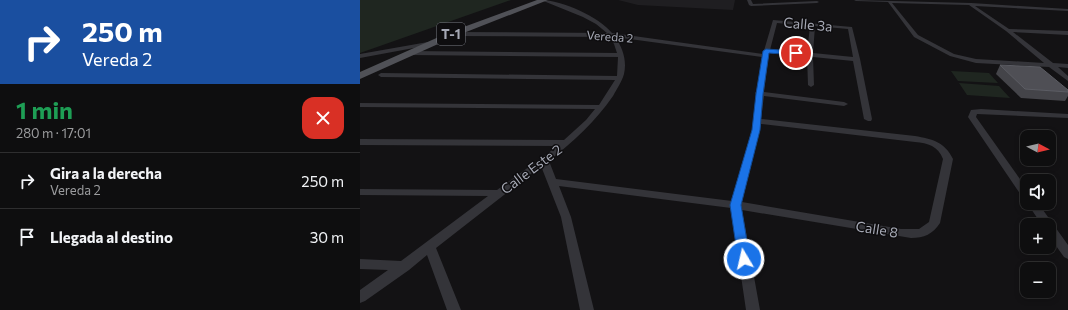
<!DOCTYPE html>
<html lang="es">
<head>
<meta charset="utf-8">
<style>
	:root { --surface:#0e0e0f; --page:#171718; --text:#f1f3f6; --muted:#9b9c9e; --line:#2e2e2f }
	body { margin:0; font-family:Commissioner,sans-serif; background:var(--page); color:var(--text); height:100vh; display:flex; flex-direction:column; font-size:15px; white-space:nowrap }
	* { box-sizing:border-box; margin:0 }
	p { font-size:13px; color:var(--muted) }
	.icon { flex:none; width:22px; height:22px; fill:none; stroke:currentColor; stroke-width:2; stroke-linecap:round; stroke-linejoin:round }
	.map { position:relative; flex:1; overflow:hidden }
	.sheet { display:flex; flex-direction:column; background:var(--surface); width:360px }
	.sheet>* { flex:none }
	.banner { background:#1a4fa0; color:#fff; overflow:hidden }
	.needle { width:26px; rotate:97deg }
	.tools { position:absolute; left:660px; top:130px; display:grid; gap:8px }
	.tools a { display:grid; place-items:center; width:36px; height:36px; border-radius:8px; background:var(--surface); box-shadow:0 2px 6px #0003,0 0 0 1px var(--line); font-size:20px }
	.pin { position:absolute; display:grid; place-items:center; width:34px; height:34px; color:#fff; margin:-17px; border:2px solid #fff; border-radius:50%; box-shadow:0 1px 4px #0007 }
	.me { position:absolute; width:44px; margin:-22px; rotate:351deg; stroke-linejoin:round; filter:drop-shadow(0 0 3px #0008) }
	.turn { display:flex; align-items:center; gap:14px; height:84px; padding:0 16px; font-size:18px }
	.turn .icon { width:52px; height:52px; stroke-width:2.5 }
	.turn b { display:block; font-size:28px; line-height:34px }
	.round { display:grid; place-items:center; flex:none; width:42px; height:42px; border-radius:12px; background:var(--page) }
	.summary { display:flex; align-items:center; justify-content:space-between; height:68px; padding:0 16px }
	h1 { font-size:24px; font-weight:700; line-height:30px; color:#1e9e55 }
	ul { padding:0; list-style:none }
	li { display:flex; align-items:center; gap:12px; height:56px; padding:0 16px; border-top:1px solid var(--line) }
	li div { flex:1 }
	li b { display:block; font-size:15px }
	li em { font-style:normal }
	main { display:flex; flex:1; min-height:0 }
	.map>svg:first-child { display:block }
	.built { fill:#1f1e21 }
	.green { fill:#1f2620 }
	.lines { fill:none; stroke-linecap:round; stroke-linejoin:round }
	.street { fill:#343439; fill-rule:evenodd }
	.primary { fill:#505157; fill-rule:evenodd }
	.wall { fill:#444449 }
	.building { fill:#4f4f55; stroke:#5c5d64 }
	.route { fill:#1a73e8; stroke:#114b97 }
	.labels { text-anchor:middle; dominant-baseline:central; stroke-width:3; stroke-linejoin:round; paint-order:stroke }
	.far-street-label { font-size:12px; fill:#a5a8b4; stroke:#0e0d0f }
	.shield { fill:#0e0d0f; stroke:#787a82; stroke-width:1 }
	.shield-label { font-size:13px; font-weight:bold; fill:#a5a8b4 }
	.street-label { font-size:14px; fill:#a5a8b4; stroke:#0e0d0f }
</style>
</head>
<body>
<main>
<section class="sheet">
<div class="banner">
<div class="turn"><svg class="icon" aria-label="right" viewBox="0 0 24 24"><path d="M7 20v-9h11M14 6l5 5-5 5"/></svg><div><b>250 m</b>Vereda 2</div></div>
</div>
<div class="summary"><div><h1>1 min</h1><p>280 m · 17:01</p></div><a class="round" style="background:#d93025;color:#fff"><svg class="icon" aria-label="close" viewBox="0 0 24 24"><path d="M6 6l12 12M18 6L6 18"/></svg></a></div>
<ul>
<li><svg class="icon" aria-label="right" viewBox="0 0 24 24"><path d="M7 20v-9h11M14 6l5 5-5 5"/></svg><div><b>Gira a la derecha</b><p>Vereda 2</p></div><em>250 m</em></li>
<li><svg class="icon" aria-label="arrive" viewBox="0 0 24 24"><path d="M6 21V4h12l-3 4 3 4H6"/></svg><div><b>Llegada al destino</b></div><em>30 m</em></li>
</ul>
</section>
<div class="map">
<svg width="708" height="310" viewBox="0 0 708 310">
	<rect width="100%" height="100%" fill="#131214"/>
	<path class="built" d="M258,0H375L373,10L278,5Z"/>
	<path class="green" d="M0,0H151L0,53Z
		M591,71L629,73L638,83L598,81Z
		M599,83L639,86L650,98L607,95Z"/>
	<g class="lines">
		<path class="street" d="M181,0C202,0 239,17 252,33L403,54L413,20L492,27L500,59L512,119L511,121H508L504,119L493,61L453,57L454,85L451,87L448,85L447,56L409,53L404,92L484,102L488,104L484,106L404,96L401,119L555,136C572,139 585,142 593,159L580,223C573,234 564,238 551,238L382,210L400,310H386L371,208L199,186L211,217L234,310H220L201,217L181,166L76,248L101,310H87L67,255L49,270L5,301L0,303V290L28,270L0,269V259L41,261L128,196L0,195V189L137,190L198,146L0,145V139L204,140L226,120L235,109L0,107V103L239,105L255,80L21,77L18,75L21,73L257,76L258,57L49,55L46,53L49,51L257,53L254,44L249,37L93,36L90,34L93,32L247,33L236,24L223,17ZM417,23L450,26L447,53L410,50ZM455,26L488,29L493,57L453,53ZM255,37L402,57L397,91L395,93L397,95L392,130L372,201L196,179L189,161C214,141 235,122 253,96C257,89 262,81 264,74C267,61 263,48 255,37ZM401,124L555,142C568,143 578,146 583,159L569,222L559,229H541L382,202Z
			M387,0H391L393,4L457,1L459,2L457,3L391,6L389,5Z
			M494,0L611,3L708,9V11L615,6L649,29L708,31V35L653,32L693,63L708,64V68L698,67L708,76V81L689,67L616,63L590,56L554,37L528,2L496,1ZM532,3L609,5L646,31L684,63L616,59L594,54L558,35Z
			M68,42L71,44L70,45L0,58V54Z
			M621,109L708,114V118L617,114L616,117L667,189V199L663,198L608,117L611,110Z
			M667,203H678L708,245V259L704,257L689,236V225H682Z"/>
		<path class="primary" d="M177,0H188L96,36L0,79V72L90,32Z"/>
	</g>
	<path class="wall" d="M640,65L708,90V96L705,101L661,98L636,74Z"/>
	<path class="building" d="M640,65L680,67L708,90V92L665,89Z"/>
	<path class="route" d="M406,49L436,51L439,53L436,55L409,53L403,94L400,130L381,205L390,259L388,263L384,264L380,263L378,259L370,205L392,130L396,94L403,51Z"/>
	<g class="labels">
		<g class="far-street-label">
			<text transform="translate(250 36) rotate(4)">Vereda 2</text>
		</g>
		<rect class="shield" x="77" y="23" width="28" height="22" rx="3"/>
		<g class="shield-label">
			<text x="91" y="34">T-1</text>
		</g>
		<g class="street-label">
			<text transform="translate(448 24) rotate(5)">Calle 3a</text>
			<text transform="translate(171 169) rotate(-37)">Calle Este 2</text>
			<text transform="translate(517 229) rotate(9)">Calle 8</text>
		</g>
	</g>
</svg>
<div class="tools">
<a><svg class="needle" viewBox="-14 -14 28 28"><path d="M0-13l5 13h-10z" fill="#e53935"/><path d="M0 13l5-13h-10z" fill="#9b9c9e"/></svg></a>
<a><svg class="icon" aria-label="sound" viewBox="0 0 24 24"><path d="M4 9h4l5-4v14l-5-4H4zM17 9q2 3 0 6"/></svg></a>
<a>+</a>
<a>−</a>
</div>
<div class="pin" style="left:436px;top:53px;background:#d93025"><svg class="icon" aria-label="arrive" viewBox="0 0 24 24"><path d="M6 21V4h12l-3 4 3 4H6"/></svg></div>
<svg class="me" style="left:384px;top:259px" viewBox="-20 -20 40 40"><circle r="17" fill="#1a73e8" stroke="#fff" stroke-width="3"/><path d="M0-11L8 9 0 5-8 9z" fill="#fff"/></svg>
</div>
</main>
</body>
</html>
